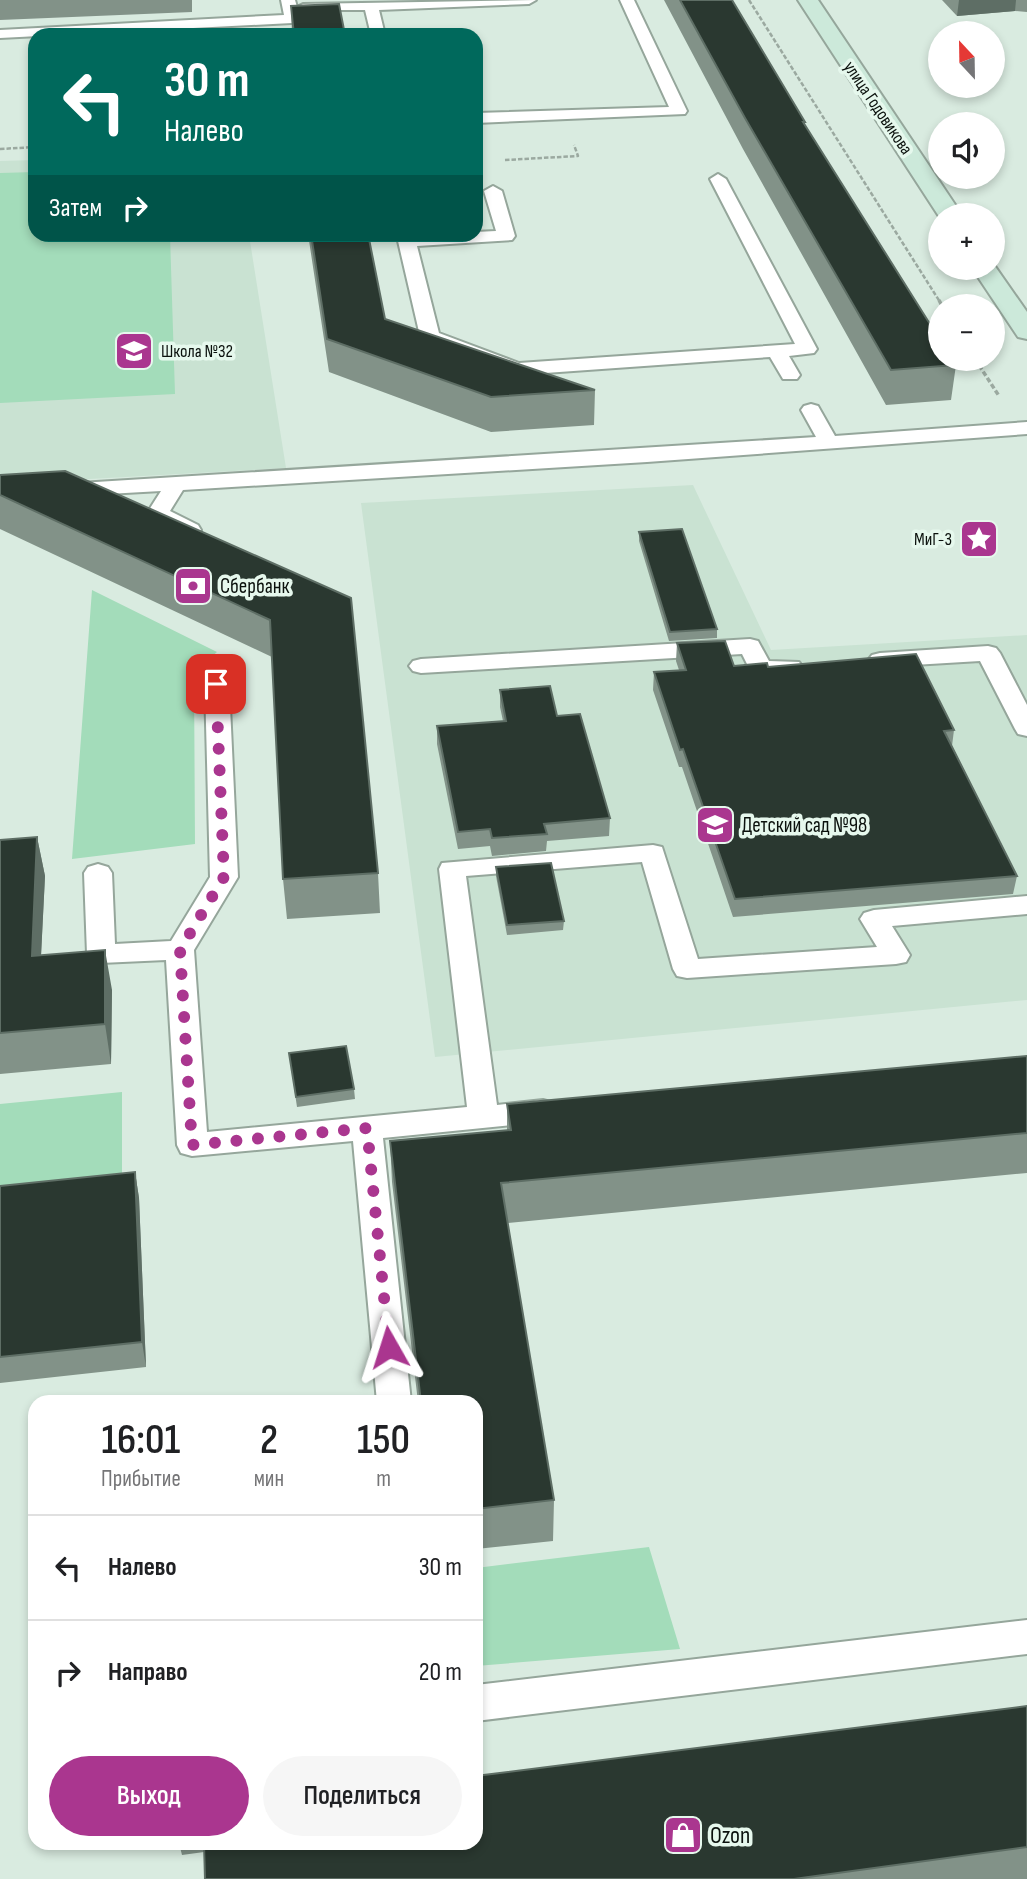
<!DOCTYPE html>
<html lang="ru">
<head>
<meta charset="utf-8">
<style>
	:root { --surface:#fff; --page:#f6f6f6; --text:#202124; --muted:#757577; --line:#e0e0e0; --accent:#aa368f }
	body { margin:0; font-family:"Sofia Sans Condensed",sans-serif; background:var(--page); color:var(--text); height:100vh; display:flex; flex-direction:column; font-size:26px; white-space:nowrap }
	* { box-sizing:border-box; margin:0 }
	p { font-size:23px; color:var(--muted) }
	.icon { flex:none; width:38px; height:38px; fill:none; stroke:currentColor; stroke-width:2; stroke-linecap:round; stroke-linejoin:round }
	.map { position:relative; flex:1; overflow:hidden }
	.panel { position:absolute; left:28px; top:1395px; width:455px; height:455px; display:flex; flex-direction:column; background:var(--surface); border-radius:21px; box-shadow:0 4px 10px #0003 }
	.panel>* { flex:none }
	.hud { position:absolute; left:28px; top:28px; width:455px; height:214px; border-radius:21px; box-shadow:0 4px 10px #0003; background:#00695c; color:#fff; overflow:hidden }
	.needle { width:46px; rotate:338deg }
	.fabs { position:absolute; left:928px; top:21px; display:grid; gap:14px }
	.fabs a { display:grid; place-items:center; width:77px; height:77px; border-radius:50%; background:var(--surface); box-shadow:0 4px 10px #0003; font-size:35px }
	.pin { position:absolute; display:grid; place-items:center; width:60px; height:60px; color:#fff; margin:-30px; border-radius:14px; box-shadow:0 4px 10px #0006 }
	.me { position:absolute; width:77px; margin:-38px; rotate:354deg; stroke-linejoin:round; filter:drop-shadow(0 0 5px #0008) }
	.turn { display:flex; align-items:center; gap:24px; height:147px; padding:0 21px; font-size:32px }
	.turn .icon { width:91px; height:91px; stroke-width:2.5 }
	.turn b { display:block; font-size:49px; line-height:60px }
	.then { display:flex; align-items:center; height:66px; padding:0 21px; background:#0003; gap:14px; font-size:26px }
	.eta { display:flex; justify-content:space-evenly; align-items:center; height:119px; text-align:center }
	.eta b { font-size:42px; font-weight:600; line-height:49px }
	.action { display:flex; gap:14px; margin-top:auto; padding:14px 21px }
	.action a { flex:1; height:80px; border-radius:42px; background:var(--accent); color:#fff; font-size:28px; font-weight:600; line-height:80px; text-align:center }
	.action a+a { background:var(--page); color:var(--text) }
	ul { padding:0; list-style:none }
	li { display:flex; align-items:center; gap:21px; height:105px; padding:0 21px; border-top:2px solid var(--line) }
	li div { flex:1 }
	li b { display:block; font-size:26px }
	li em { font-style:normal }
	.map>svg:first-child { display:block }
	.built { fill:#c9e2d2 }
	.green { fill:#a3dcba }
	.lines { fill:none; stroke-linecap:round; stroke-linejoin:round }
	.lane-casing { stroke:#95a69b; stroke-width:4 }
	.secondary-casing { stroke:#95a69b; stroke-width:4 }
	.path-far1 { stroke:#9ba9a0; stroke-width:2.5; stroke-dasharray:4.5 2; stroke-linecap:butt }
	.path { stroke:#9ba9a0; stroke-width:3.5; stroke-dasharray:5 2.5; stroke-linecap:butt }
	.lane { fill:#fff; fill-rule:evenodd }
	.secondary { fill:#cce9da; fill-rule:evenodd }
	.wall { fill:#829288 }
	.shaded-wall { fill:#5e6e65 }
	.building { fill:#2a3830; stroke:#5e6e65; stroke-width:2 }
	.route { stroke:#aa368f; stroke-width:12; stroke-dasharray:0 21.6 }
	.labels { text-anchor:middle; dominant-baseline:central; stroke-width:7; stroke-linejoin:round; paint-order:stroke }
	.far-street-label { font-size:18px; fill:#0b110d; stroke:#e6f8ed }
	.far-poi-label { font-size:18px; fill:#0b110d; stroke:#e6f8ed; text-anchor:start }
	.poi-label { font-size:21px; fill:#0b110d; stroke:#e6f8ed; text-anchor:start }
	.near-poi-label { font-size:24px; fill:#0b110d; stroke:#e6f8ed; text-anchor:start }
</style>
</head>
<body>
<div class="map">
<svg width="1027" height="1879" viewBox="0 0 1027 1879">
	<rect width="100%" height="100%" fill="#d9ebe0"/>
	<path class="built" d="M35,160V234L249,235L286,468L0,484V161Z
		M693,485L771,650L1027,635V1000L435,1057L361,503Z"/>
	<path class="green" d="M35,172V234L170,235L175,394L0,403V173Z
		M92,590L217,652L194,672L195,844L72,859Z
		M122,1092V1178L0,1190V1104Z
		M649,1547L680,1649L476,1666V1568Z"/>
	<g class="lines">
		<defs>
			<path id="lane" d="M281,0H295L297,7L303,4L536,0L529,4L379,10L385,35H371L365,10H297L299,19L292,23L0,38V30L284,15Z
				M620,0H634L687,111L685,114L476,123V113L669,107Z
				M718,174L726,179L817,349L814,353L789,356L800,375L797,379H783L770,357L517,375L423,340L420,336L398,241L407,236L476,234V232L496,231L484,191L493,186L502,191L515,236L512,240L417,246L439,333L519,363L795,344L710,179Z
				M811,404L818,406L835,436L1027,422V434L647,462L183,490L170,511L198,525L201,530L198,535H182L150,518L147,513L161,491L0,500V488L816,437L801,410L804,406Z
				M750,639L758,641L769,661L799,662L803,667L799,672C785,676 767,678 752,674L742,654L421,673L413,671L409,666L413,661L421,659Z
				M988,646L996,648L1000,653L1027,705V736L1018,734L1015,729L980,661L880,667L872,665L868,660L872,655L880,653Z
				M217,678L226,680L229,685L238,877L194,950L207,1132L467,1107L439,869L442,863L653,845L662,847L698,959L877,947L860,919L864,913L874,910L1027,896V914L892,926L910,955L906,962L896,964L687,978L677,976L673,969L642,862L466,876L497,1105L543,1100L554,1103L558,1111L554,1119L543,1122L383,1138L411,1402H377L353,1141L192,1156L181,1153L177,1145L166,960L101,963L91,961L87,954L84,873L88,867L98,864L108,867L112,873L115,944L171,941L210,877L205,685L208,680Z
				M1027,1620V1654L476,1721V1685Z"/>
			<path id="secondary" d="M798,0H818L962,215H940V218Z
				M992,262L1027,312V339L1018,337L972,268H992Z"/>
		</defs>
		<use href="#lane" class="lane-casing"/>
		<use href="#secondary" class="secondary-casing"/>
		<path class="path-far1" d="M749,0L940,302
			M0,149L35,147
			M505,160L578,156L574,145"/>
		<path class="path" d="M939,300L942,306
			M975,359L999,396"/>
		<use href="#lane" class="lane"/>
		<use href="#secondary" class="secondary"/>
	</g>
	<path class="wall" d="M0,0H192V12L0,20Z
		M664,0H732L805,122V126L956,365L951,400L886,405L743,149Z
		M942,0H1027V12L1015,11L957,16Z
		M291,6L345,35H292Z
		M308,234H368L385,319L595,390L594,425L491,432L329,372Z
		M0,475L351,598L378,873L380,913L287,919L283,879L272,657L0,529Z
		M639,532L717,629V638L669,641L639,541Z
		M677,643L734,666L768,667L954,730L952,746L1017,876L1013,894L733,917L682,767H679L653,690L654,672L679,670L676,661Z
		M500,690L557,716L610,818L609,836L547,841L546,851L492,856L490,846L458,849L437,744V726L503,721L500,707Z
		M37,837L45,876L41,955L112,990L111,1064L0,1074V840Z
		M496,867L564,921L563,930L507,935L496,876Z
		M289,1053L354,1089L355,1099L297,1107Z
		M1027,1056V1173L508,1223L554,1500L553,1541L476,1549V1402H418L392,1182L390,1141L507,1130V1104Z
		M135,1172L139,1198L146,1367L0,1383V1186Z
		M1027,1706V1879H205L204,1852L182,1855L179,1843H476Z"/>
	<path class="shaded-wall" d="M959,0H1016L1015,11L957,16Z
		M37,837L45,876L39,996L32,956Z
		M105,950L112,990L111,1064L105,1024Z
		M135,1172L139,1198L146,1367L142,1342Z"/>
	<path class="building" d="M680,0H732L805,122H803L940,340V359H952L956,365L891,370L745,118Z
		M339,4L345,35H294L291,6Z
		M311,234H368L385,319L595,390L491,397L327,339Z
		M65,471L351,598L378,873L283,879L270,620L0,495V475Z
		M682,529L717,629L670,632L639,532Z
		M725,641L734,666L767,663L768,667L916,654L954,730L944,731L1017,876L735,899L683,749L680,750L654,672L686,670L677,643Z
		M550,686L557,716L580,714L610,818L544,824L547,834L492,838L490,829L458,832L437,726L506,721L500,690Z
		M37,837L32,956L105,950V1024L0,1033V840Z
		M551,863L564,921L507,925L496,867Z
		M346,1046L354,1089L296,1097L289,1053Z
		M1027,1056V1133L501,1183L554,1500L476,1509V1402H421L390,1141L511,1130L507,1104Z
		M135,1172L142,1342L0,1357V1186Z
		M1027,1706V1847L794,1879H205L204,1843H476V1776Z"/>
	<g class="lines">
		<path class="route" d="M216,684L224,877L180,950L192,1145L367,1128L389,1347"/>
	</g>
	<defs>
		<symbol id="school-square" viewBox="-11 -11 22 22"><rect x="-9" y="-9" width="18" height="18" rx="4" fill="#aa368f" stroke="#e6f8ed"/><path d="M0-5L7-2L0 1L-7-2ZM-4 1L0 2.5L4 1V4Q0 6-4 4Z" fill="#fff"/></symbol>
		<symbol id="sight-square" viewBox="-11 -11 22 22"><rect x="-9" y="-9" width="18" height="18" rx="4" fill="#aa368f" stroke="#e6f8ed"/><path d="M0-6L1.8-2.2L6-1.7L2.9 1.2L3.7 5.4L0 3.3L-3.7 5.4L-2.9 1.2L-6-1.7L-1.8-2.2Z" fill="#fff"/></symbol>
		<symbol id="bank-square" viewBox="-11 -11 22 22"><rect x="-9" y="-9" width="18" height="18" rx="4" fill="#aa368f" stroke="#e6f8ed"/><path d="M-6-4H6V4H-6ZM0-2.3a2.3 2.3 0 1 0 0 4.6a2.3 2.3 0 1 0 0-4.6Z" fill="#fff"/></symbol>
		<symbol id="shop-square" viewBox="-11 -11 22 22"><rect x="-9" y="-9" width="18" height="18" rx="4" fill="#aa368f" stroke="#e6f8ed"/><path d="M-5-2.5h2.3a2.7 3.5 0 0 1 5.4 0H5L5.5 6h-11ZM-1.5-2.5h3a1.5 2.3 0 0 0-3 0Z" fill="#fff"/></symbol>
	</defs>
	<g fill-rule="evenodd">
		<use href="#school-square" x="112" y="329" width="44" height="44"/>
		<use href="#sight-square" x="957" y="517" width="44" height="44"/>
		<use href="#bank-square" x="171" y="564" width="44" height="44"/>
		<use href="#school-square" x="693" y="803" width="44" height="44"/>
		<use href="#shop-square" x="661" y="1813" width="44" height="44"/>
	</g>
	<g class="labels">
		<g class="far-street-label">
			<text transform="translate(878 108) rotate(56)">улица Годовикова</text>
		</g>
		<g class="far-poi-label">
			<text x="161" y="351">Школа №32</text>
			<text x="952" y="539" text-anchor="end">МиГ-3</text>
		</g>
		<g class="poi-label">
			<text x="220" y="586">Сбербанк</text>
			<text x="742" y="825">Детский сад №98</text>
		</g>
		<g class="near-poi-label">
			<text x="710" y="1835">Ozon</text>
		</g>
	</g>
</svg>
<div class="fabs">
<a><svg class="needle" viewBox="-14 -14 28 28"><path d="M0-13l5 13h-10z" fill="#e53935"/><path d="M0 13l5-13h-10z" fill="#757577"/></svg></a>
<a><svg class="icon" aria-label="sound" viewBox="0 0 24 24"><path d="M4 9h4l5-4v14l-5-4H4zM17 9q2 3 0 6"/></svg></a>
<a>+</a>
<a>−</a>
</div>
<div class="pin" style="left:216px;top:684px;background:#d93025"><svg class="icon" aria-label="arrive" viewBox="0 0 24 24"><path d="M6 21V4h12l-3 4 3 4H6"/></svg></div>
<svg class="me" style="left:389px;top:1347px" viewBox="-20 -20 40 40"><path d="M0-17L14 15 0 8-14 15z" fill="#aa368f" stroke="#fff" stroke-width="4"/></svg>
<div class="hud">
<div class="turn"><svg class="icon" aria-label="left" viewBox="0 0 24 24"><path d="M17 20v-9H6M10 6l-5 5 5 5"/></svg><div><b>30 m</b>Налево</div></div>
<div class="then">Затем<svg class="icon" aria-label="right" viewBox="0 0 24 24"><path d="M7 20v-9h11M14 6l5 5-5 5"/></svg></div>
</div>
<section class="panel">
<div class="eta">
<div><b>16:01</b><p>Прибытие</p></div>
<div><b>2</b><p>мин</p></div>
<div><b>150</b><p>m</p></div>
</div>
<ul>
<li><svg class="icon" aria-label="left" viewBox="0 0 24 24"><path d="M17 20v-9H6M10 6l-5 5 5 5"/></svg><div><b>Налево</b></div><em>30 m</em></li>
<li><svg class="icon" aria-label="right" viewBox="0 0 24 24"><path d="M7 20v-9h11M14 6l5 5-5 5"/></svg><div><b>Направо</b></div><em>20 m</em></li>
</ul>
<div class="action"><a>Выход</a><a>Поделиться</a></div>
</section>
</div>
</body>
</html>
